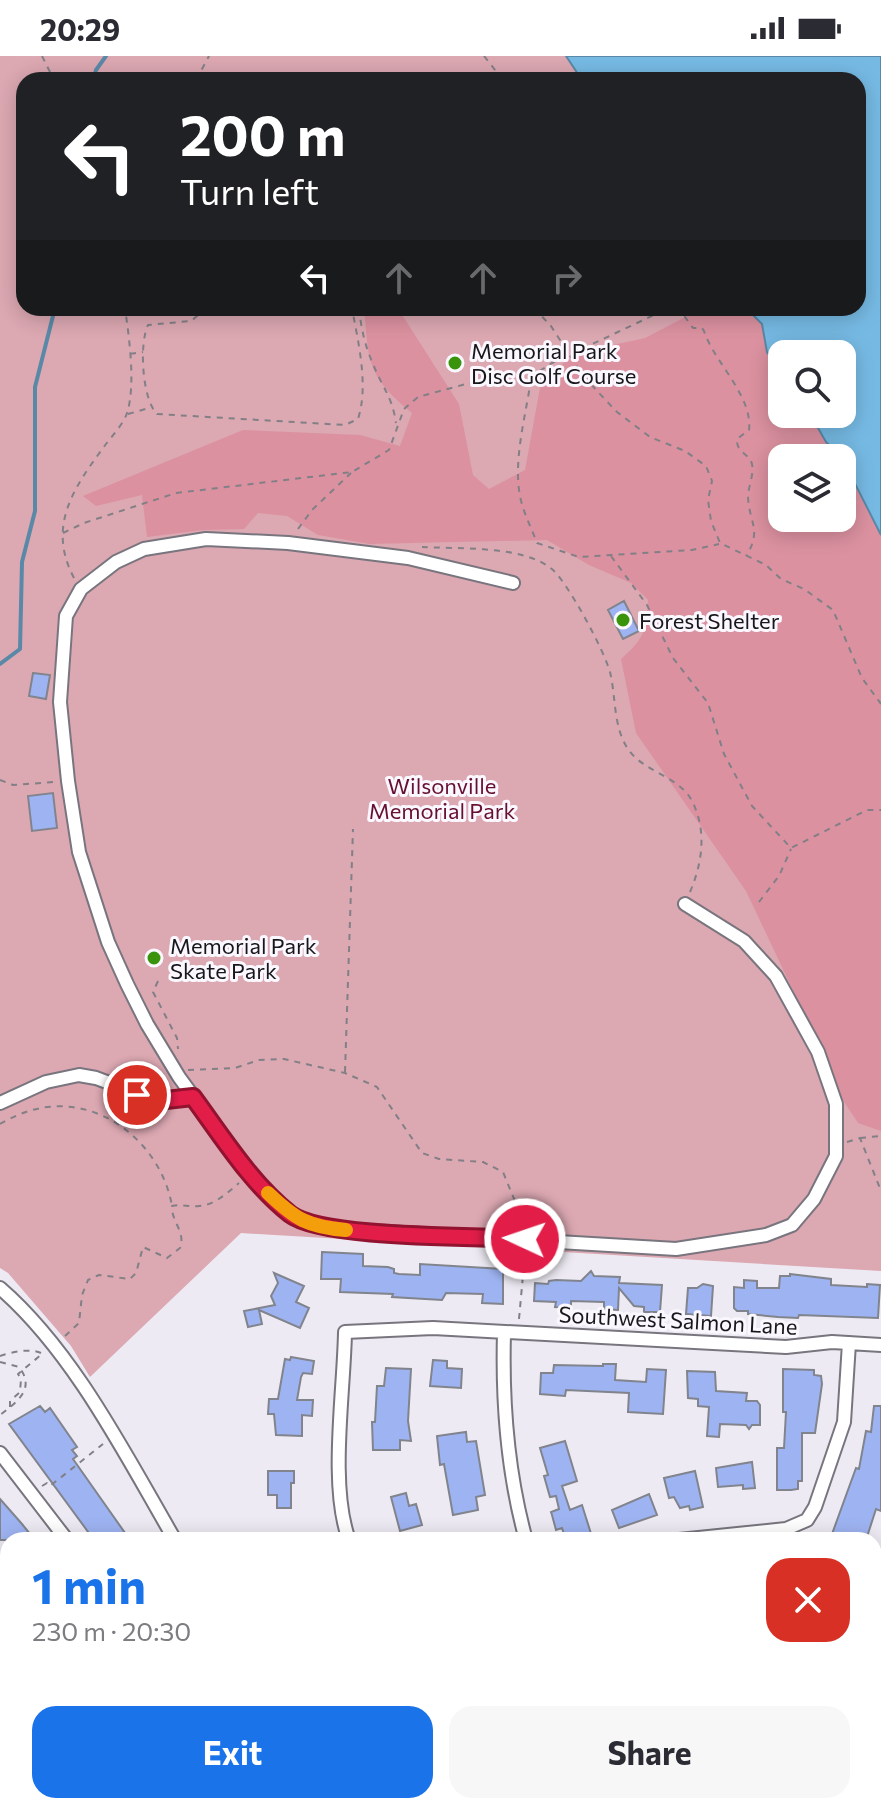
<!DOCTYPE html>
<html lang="en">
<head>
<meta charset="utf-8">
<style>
	:root { --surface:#fff; --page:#f7f7f7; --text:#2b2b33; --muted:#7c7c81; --accent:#1a73e8 }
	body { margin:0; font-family:Commissioner,sans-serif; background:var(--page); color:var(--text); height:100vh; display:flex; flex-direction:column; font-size:30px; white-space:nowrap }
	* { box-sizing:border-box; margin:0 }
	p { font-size:26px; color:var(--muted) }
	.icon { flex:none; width:44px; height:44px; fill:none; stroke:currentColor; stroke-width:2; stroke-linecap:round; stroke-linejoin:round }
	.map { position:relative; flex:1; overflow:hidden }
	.sheet { position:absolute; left:0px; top:1476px; width:882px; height:282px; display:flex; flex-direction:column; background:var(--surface); border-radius:24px 24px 0 0; box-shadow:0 4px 20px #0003 }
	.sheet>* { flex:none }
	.hud { position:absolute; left:16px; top:16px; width:850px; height:244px; border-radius:24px; box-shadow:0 4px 20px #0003; background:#202124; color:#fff; overflow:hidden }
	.fabs { position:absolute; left:768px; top:284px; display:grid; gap:16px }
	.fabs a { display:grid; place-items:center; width:88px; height:88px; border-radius:16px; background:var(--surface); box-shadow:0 4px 20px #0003; font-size:40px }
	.pin { position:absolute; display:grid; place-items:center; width:68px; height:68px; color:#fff; margin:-34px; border:4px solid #fff; border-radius:50%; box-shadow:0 2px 8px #0007 }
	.me { position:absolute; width:88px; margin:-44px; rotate:273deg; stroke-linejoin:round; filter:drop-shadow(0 0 6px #0008) }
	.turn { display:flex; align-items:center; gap:28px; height:168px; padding:0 32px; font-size:36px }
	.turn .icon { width:104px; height:104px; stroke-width:2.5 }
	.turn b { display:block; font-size:56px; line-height:68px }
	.lanes { display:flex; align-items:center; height:76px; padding:0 32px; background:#0003; justify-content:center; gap:40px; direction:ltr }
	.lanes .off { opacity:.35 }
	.round { display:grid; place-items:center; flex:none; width:84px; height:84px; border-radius:24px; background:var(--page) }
	.head { display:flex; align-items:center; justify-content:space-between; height:136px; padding:0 32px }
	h1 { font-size:48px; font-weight:700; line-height:60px; color:var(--accent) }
	.cta { display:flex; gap:16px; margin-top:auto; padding:16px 32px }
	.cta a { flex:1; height:92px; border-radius:24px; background:var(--accent); color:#fff; font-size:32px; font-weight:700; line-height:92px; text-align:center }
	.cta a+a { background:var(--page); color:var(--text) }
	.status { display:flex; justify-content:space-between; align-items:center; height:56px; padding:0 40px; background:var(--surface); direction:ltr }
	.status svg { height:22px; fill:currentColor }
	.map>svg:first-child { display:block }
	.green { fill:#dca8b2 }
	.forest { fill:#db91a0 }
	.water { fill:#76bae4; stroke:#5a89a7; stroke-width:2 }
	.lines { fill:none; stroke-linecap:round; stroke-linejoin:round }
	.stream { stroke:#5a89a7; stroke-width:4 }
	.building { fill:#9eb4f2; stroke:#81848d; stroke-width:2 }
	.minor-casing { stroke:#78757e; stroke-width:16 }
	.path { stroke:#828086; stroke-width:2; stroke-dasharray:6 6; stroke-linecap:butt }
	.minor { stroke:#fff; stroke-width:12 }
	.route-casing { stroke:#92132f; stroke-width:20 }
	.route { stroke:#e11d48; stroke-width:14 }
	.slow { stroke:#f59e0b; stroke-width:14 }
	.poi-dot { fill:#39940b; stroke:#faf8fe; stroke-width:3 }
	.labels { text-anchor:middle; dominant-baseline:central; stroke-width:6; stroke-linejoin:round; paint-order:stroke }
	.poi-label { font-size:22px; fill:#171619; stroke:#faf8fe; text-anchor:start }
	.park-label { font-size:22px; fill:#670f2e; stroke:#faf8fe }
	.street-label { font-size:22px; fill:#171619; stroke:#faf8fe }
</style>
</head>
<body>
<div class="status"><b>20:29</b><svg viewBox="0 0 49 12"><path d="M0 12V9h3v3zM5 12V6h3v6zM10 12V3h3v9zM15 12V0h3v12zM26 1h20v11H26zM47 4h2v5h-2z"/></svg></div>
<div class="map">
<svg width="881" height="1757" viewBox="0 0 881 1757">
	<rect width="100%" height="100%" fill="#edeaf3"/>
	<path class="green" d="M0,0H566L582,24H24V252H746L775,311L782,318V358H810L840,402H782V462H842V406L881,479V1215L241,1177L90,1321L71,1290L8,1217L0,1212Z"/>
	<path class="forest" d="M364,252L399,254L459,348L473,419L489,433L525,414L542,321L581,296L645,282L695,256V252H746L762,268L767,296L782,318V358H810L826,386L840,402H782V462H842V406L853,422L881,479V1075L858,1067L837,1035L806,962L746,835L636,677L621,603C644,583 647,574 648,544L631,527L589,509L547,484L370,488L318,479L287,460L258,457L244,473L203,474L147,481L142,439L96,450L83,440L243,374L360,379L400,390L412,357C367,320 369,307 364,252Z"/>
	<path class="water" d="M566,0H881V479L842,402L826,386L810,358H842V298H782V318L767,296L762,268L746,252H858V24H582Z"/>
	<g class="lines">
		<path class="stream" d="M93,24L96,14L106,0
			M0,608L20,593L22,506L35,455V331L55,252"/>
	</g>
	<path class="building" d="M624,545L639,575L623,583L608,554Z
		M33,617L50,619L46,643L29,640Z
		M53,737L57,772L32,775L28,740Z
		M322,1196L363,1198V1210L388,1211L394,1213V1217L399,1218L420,1219V1208L503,1213V1248L482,1247L483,1238L446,1237L442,1244L392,1241L393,1238L340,1236L341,1223H321Z
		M591,1215L594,1220L620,1221L619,1227L662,1229L660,1256H644V1251L634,1250L619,1232L618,1254L604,1253V1246L571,1245V1252L555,1251L556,1246L534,1245L535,1227L548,1228L549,1225L556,1224L581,1225Z
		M274,1217L304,1230L296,1246L309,1252L300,1272L259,1254L262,1268L248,1271L244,1255L275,1249L271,1240L278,1227Z
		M790,1218L831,1223V1229L867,1231V1228L880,1229L878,1262L799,1259L798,1262L778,1261L748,1258V1255H737L734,1252V1231L744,1232V1224L757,1225V1232H779L780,1220H790Z
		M703,1228L713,1230L711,1260L686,1258L688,1232H697Z
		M291,1301L314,1305L312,1318L303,1317L301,1321L297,1344H313L312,1360L302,1359V1380L276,1379L274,1358H268L269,1343H278L285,1303L290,1304Z
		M433,1304L447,1305V1312L462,1313L461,1332L430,1330Z
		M603,1308H616L615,1324L646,1326L647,1313L666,1314L663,1358L628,1356L629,1337L566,1334L565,1340L540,1338L541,1317H553L554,1309L603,1310Z
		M386,1312L411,1313L408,1365L411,1385L400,1384V1394H373L372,1366H375L377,1330H384Z
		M783,1313L814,1314V1319L821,1320L822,1328L815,1377H802V1425H798V1433L791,1434H777V1392H784L786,1356H783Z
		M687,1315L715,1316L716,1335L747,1337L746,1345H757L760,1349V1369H752L749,1373L746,1369L720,1368L719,1381L707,1380L709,1351L698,1350V1343L688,1342Z
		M40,1350L45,1356L50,1352L77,1391L72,1394L77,1400L73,1403L130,1484H94L9,1368Z
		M874,1350H881V1455L876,1453L866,1484H851L832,1478L856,1412L859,1413L866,1375L871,1376Z
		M466,1376L467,1386L476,1385L485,1439L476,1441L478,1454L453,1459L444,1408L440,1409L437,1380Z
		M565,1385L577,1425L562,1430L570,1454L582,1449L593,1484H566L562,1472L556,1474L552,1459L551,1456L559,1453L556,1440L550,1441L544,1420L548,1419L540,1392Z
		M752,1406L755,1432L743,1433V1429L718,1431L716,1412Z
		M268,1415H294V1427H291V1452H277V1439H268Z
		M695,1415L703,1451L690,1454L689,1450L680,1452L674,1441L669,1442L664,1422Z
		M406,1437L409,1450L416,1448L422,1469L400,1475L391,1441Z
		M649,1438L657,1459L619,1472L612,1454Z
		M0,1443L22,1468L35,1484H0Z"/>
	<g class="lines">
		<defs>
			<path id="minor" d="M513,527L408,502L288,487L206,483L144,493L116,506L81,533L66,560L60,646L68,725L79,796L108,886L127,928L147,968L179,1021L250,1118L292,1160L320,1171L354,1174L676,1193L766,1179L792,1169L814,1143L836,1100V1048L818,996L776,920L744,885L685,848
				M0,1047L46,1026L79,1019L96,1022L152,1043L193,1041
				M0,1232C74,1296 126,1400 175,1484
				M504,1277C502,1348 507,1415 526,1484
				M0,1397L67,1484
				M349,1484C329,1429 344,1337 345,1276L433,1272L786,1291L832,1286L881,1289
				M679,1484L786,1473L807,1464L815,1451L844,1366L849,1287
				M0,1521L8,1532
				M248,1750V1757
				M406,1750L418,1757
				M702,1750L708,1757
				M42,1757V1750
				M150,1757V1750
				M333,1757L343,1750"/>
		</defs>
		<use href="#minor" class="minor-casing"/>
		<path class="path" d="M42,0L54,24
			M484,0L503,24
			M196,24L209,0
			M207,252L191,265L148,269C139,288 142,343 157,358L345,369L358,363C369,329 358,286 352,252
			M359,252C361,272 365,290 373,308C383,333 392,340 396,367
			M534,252L551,270L583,320L617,356L650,381L685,395L706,410L712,425L708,444L711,465L720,487L766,509L781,523L804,533L833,554L862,622L881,648
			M676,252L680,254L693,272H702L704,275C714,306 753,340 749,374L737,383C736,397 749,397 752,408C754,418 749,429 748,439C748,465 763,474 746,500
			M130,298L143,296
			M531,323C526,359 513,403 520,440C523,456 531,471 537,487L579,501L692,494L719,488
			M128,358L149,352
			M298,473L312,454L351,417
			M63,477L84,467L176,437L352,416L389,394L404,353L418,341L466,328L512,325L532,320L552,307L654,259L660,252
			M422,491C458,493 525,489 553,514C569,529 604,594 610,616C616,640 613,671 628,693C644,717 681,720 693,747C707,776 702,808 690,836
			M611,500L647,549L673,602L708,647L724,698L752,750L791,792L867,754H881
			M74,522C46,469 75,430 106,388C113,379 124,367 127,357C136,329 129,281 125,252
			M0,724L13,729L54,726
			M759,846L779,820L791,793
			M158,925L153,936L177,982L178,993
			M188,1014L235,1012L259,1004L284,1003L345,1017L377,1031L422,1097L439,1103L483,1106L503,1116L526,1172
			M345,1016L353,773
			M0,1068C9,1063 19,1058 29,1055C96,1034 161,1086 172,1150
			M860,1082L881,1080
			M847,1086L860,1082L881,1135
			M519,1263L525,1197
			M65,1280L79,1267L82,1239L88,1224L99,1219L130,1223L136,1217L143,1191L167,1202L180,1192C186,1176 171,1165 172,1150C181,1148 189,1151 199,1150C215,1149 227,1137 239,1127
			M0,1300C12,1296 29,1292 41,1297
			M0,1306L19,1311C36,1333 17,1346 0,1359
			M10,1351V1345L20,1336L21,1323L18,1318L42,1298
			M42,1430L47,1427L50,1430L103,1388
			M0,1659H8"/>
		<use href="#minor" class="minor"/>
	</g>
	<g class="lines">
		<defs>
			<path id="route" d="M137,1039L166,1044L193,1041C223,1082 251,1127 290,1158C322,1183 478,1180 525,1183"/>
		</defs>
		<use href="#route" class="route-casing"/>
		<use href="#route" class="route"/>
		<path class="slow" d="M268,1137C295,1163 308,1171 346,1174"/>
	</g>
	<g class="poi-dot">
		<circle cx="455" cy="307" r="8"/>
		<circle cx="623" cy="564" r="8"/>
		<circle cx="154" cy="902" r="8"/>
	</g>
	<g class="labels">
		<g class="poi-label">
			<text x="471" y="294">Memorial Park<tspan x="471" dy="25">Disc Golf Course</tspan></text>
			<text x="639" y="564">Forest Shelter</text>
			<text x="170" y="889">Memorial Park<tspan x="170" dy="25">Skate Park</tspan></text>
		</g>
		<g class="park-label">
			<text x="442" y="729">Wilsonville<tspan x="442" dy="25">Memorial Park</tspan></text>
		</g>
		<g class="street-label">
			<text transform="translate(678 1264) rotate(3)">Southwest Salmon Lane</text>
		</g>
	</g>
</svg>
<div class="fabs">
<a><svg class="icon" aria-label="search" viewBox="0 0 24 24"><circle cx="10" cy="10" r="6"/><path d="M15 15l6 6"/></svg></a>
<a><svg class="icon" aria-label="layers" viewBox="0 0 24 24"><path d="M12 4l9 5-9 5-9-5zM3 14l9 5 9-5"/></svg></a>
</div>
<div class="pin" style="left:137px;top:1039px;background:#d93025"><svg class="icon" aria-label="arrive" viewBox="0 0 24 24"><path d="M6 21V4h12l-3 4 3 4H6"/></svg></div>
<svg class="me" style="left:525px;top:1183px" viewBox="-20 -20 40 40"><circle r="17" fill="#e11d48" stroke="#fff" stroke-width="3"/><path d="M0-11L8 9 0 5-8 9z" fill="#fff"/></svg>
<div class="hud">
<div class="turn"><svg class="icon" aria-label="left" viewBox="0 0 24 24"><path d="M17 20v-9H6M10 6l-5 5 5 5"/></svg><div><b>200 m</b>Turn left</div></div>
<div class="lanes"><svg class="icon" aria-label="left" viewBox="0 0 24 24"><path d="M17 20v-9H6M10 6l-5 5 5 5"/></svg><svg class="icon off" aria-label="ahead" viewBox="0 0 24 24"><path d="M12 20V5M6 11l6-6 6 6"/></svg><svg class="icon off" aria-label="ahead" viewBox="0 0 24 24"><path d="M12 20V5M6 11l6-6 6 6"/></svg><svg class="icon off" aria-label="right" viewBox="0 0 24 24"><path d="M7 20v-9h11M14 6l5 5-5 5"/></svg></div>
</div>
<section class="sheet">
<div class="head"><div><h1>1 min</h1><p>230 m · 20:30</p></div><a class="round" style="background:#d93025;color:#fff"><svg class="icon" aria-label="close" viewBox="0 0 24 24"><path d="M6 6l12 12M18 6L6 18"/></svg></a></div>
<div class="cta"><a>Exit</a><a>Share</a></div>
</section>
</div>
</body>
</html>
